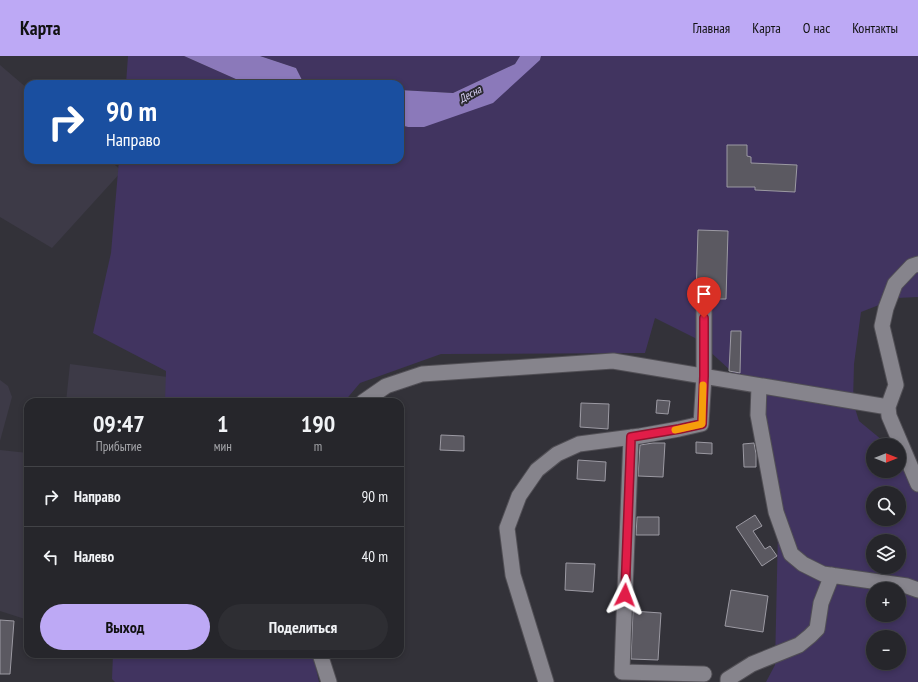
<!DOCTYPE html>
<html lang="ru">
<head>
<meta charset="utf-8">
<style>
	:root { --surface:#26262b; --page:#2e2e33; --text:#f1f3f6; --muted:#a4a5a9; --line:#424347; --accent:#bda9f5 }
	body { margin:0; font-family:"PT Sans Narrow",sans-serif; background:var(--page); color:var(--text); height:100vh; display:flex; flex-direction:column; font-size:15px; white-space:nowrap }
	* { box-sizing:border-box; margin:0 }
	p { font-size:13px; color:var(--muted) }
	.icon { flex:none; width:22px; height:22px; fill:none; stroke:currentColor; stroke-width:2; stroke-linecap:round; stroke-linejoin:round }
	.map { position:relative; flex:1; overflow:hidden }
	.sheet { position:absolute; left:24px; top:342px; width:380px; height:260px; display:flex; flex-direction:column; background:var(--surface); border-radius:12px; box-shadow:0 2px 6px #0003,0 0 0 1px var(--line) }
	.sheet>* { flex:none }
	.banner { position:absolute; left:24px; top:24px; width:380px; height:84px; border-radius:12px; box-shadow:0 2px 6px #0003,0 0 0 1px var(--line); background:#1a4fa0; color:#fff; overflow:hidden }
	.needle { width:26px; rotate:90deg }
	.buttons { position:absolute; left:866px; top:382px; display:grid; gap:8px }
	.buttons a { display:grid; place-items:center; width:40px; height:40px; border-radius:50%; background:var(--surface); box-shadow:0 2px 6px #0003,0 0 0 1px var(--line); font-size:20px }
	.pin { position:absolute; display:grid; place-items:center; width:34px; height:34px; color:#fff; margin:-41px -17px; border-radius:50% 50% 50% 0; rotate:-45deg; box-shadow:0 0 4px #0007 }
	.pin .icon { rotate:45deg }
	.me { position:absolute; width:44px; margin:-22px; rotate:3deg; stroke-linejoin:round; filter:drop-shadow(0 0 3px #0008) }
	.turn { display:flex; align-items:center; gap:14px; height:84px; padding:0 16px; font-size:18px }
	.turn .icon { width:52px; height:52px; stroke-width:2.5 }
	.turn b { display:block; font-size:28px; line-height:34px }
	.eta { display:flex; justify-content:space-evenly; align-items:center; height:68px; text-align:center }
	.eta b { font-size:24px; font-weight:700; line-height:28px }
	.button { display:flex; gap:8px; margin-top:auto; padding:8px 16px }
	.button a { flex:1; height:46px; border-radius:24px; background:var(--accent); color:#111; font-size:16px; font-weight:700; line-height:46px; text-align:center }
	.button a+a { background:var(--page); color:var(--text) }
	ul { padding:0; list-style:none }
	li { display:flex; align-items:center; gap:12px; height:60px; padding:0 16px; border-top:1px solid var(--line) }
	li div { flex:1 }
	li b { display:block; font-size:15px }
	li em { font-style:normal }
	header { display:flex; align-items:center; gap:24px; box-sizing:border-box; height:56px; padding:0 20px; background:var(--accent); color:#111 }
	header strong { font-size:19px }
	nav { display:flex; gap:22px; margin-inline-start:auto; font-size:14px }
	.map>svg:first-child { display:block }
	.built { fill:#3d3a47 }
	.green { fill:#413460; fill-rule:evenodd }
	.water { fill:#8b79ba }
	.building { fill:#5b5961; stroke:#9c9aa3 }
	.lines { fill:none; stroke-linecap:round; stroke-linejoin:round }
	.minor-casing { stroke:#514f55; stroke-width:17 }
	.minor { stroke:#86848c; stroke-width:15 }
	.route-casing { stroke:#92132f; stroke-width:10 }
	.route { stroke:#e11d48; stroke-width:7 }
	.slow { stroke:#f59e0b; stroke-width:7 }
	.labels { text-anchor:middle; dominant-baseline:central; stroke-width:4; stroke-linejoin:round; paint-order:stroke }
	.water-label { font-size:11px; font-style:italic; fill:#ded6fb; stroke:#29282f }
</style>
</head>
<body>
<header>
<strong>Карта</strong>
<nav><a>Главная</a><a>Карта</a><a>О нас</a><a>Контакты</a></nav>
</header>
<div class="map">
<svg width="918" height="626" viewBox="0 0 918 626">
	<rect width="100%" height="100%" fill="#333239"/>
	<path class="built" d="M0,9L28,33V104H109L122,115L52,192L0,161Z
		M70,308L175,322L172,346H66Z
		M0,324L8,330L12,341L0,385Z
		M0,394L28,397V564L0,555Z"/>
	<path class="green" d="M128,0H184L247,28H126Z
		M260,0H520L515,8L453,37L400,34V28H304L296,12Z
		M541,0H918V241L897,242L861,256L854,308L853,346L859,365L888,389H873V415H899V398L918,422V626H766L775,609L779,429L762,353L754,336L695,282L655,262L645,297L441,298L360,327L344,346H165L166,315L93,277L111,197L119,104H400V69L408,71L540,4ZM873,437H899V463H873ZM873,485H899V511H873ZM873,533H899V559H873ZM873,581H899V607H873Z
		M113,598H313L319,626H115L112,623Z"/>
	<path class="water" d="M184,0H260L296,12L304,28H247Z
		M520,0H541L540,4L493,47L424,71H408L400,69V34L453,37L515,8Z"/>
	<path class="building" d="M727,89H747V100L751,101V107L797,109L795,136L755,134V131H727Z
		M698,174L728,175L726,243H711L708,240L704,239L696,242Z
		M731,275H741L740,317L729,315Z
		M657,344L670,345L668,358L656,357Z
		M581,347L609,348L608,373L580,371Z
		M441,379L464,380V395L440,394Z
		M696,386L712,387V398L696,397Z
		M653,387H665L663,421L638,420L640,389Z
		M754,387L756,398V411H744L743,388Z
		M578,404L606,406L605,425L577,423Z
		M755,459L762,470L753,475L765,493L770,490L777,500L762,510L736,471Z
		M637,461H659V479H636Z
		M566,507L595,508L593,536L565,534Z
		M731,534L768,540L763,576L725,570Z
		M633,555L661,557L658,604L631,603Z
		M0,564L14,565L10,618H0Z"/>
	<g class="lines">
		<defs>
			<path id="minor" d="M759,330L758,359L776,456L791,498L803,508L823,518L907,530L918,534
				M363,346L386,330L422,318L613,305L888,351L889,360L918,428
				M888,351L896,329L882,270L886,252L895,228L912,210L918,208
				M631,381L623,586L622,616L704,618
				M320,598L329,626
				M546,626L513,519L507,472L519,440L537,414L557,398L579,388L640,380L679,373L701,368L704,320V248
				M728,626V623L752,608L799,589L810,580L817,573L821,547L832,519"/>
		</defs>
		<use href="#minor" class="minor-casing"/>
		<use href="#minor" class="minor"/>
	</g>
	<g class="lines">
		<defs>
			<path id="route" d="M625,539L631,381L679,373L702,368L704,320V262"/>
		</defs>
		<use href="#route" class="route-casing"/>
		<use href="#route" class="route"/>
		<path class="slow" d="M675,374L702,368L703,329"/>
	</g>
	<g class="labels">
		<g class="water-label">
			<text transform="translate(470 38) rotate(-28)">Десна</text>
		</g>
	</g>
</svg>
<div class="buttons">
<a><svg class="needle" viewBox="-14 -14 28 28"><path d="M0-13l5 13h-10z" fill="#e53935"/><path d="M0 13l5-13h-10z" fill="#a4a5a9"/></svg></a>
<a><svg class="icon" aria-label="search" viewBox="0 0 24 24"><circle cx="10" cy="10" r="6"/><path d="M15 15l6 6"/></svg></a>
<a><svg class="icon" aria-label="layers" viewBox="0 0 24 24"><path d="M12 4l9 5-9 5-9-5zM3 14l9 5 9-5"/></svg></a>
<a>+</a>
<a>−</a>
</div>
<div class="pin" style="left:704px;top:262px;background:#d93025"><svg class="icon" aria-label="arrive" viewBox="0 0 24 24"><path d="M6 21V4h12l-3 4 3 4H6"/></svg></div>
<svg class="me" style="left:625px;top:539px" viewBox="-20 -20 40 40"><path d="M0-17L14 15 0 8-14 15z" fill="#e11d48" stroke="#fff" stroke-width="4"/></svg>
<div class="banner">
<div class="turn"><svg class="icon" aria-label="right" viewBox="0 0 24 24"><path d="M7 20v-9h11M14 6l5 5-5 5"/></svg><div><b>90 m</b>Направо</div></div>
</div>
<section class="sheet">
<div class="eta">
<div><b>09:47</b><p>Прибытие</p></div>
<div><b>1</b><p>мин</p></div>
<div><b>190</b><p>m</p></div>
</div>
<ul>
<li><svg class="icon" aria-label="right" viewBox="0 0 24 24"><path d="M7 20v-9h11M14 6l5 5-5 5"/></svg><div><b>Направо</b></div><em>90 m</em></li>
<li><svg class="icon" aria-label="left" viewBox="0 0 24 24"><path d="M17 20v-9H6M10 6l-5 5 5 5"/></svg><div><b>Налево</b></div><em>40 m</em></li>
</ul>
<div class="button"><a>Выход</a><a>Поделиться</a></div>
</section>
</div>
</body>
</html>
